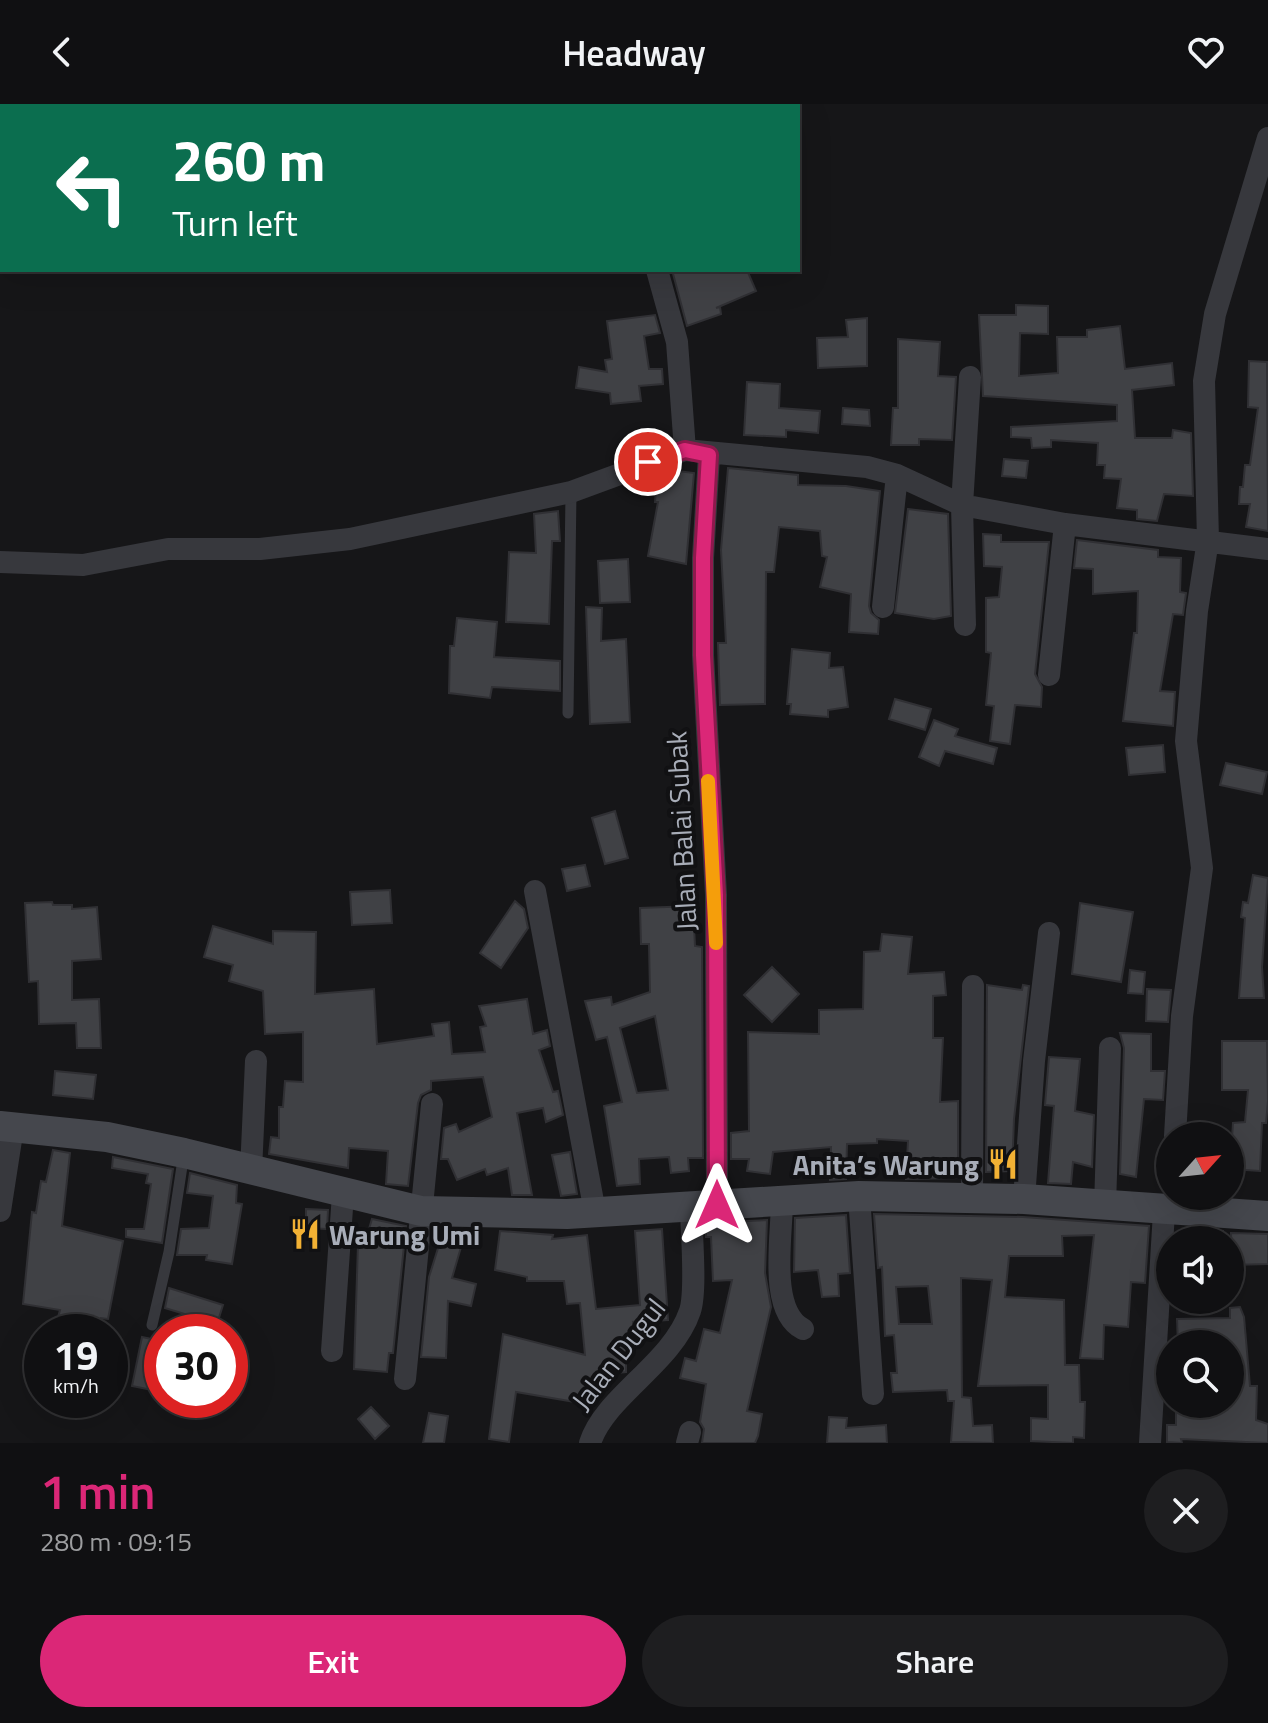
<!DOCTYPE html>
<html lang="en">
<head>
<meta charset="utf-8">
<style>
	:root { --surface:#101012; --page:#1e1e20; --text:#f1f3f6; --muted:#9c9d9f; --line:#303032; --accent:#db2777 }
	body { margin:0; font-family:"Titillium Web",sans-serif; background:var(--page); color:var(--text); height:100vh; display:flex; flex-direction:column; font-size:30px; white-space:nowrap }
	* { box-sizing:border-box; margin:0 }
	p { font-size:26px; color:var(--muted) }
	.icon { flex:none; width:44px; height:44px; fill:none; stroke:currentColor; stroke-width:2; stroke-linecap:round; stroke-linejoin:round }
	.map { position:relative; height:1339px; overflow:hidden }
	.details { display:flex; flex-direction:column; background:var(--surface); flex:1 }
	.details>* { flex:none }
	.guide { position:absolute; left:0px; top:0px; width:800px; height:168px; box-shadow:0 8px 32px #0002,0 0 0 2px var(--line); background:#0b6e4f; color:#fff; overflow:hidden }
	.needle { width:52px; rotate:63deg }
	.tools { position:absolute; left:1156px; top:1018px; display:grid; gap:16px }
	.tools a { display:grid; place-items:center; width:88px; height:88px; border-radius:50%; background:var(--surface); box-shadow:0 8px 32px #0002,0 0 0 2px var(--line); font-size:40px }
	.speed { position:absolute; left:24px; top:1210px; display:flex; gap:16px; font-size:40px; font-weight:700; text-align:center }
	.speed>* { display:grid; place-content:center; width:104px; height:104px; border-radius:50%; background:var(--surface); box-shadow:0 8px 32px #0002,0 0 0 2px var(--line); line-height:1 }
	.speed small { font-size:20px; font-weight:400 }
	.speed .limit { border:12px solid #d22; background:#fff; color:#111 }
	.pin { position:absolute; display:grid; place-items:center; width:68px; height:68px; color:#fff; margin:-34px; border:4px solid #fff; border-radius:50%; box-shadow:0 2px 8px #0007 }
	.me { position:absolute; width:88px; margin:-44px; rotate:0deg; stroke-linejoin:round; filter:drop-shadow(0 0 6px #0008) }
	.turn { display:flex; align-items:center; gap:28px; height:168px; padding:0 40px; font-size:36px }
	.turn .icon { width:104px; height:104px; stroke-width:2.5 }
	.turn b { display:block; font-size:56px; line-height:68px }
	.round { display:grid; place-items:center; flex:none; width:84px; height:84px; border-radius:42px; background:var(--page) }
	.overview { display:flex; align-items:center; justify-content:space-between; height:136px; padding:0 40px }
	h1 { font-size:48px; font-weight:600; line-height:60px; color:var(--accent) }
	.button { display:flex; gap:16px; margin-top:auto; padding:16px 40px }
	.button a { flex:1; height:92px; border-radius:48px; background:var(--accent); color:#fff; font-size:32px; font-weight:600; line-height:92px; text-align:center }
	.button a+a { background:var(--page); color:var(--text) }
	header { display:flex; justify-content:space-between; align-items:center; height:104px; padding:0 40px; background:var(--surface); font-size:36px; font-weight:600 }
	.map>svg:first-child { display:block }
	.building { fill:#404145; stroke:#303034; stroke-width:2; fill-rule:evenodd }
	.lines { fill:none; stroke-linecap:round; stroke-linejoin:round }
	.lane { stroke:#37383d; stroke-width:11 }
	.street { stroke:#37383d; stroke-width:22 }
	.secondary { stroke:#45474d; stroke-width:30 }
	.route-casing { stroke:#8e194d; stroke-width:20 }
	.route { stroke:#db2777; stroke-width:14 }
	.slow { stroke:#f59e0b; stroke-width:14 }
	.labels { text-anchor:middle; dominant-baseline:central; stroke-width:8; stroke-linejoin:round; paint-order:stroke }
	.street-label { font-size:28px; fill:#a8adb8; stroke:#111113 }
	.poi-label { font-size:28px; font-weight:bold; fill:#a8adb8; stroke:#111113; text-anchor:end }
</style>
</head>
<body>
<header><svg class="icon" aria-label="back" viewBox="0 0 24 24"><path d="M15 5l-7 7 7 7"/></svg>Headway<svg class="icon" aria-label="heart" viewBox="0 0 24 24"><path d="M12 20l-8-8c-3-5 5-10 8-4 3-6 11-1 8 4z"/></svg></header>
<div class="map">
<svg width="1268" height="1339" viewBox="0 0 1268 1339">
	<rect width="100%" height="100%" fill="#161618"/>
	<path class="building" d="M672,166H747L756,187L716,204L720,203L721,210L687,222Z
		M1016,201L1048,202V230L1020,229L1019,272L1058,269L1057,233H1087V226L1120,222L1125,265L1172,259L1174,281L1132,286L1135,334H1172L1173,326L1191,329L1193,392L1164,390L1157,417L1137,415V406L1117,404L1121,375L1104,374L1105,361H1097L1098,339L1051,336V343L1032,344L1031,334L1011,333V323L1117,317V301L983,292L979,211H1016Z
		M655,211L660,229L644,232L649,265H662L663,280L639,282L641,297L611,300L610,289L576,284L579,263L607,268L605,256L612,255L607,217Z
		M867,214V262L818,264L817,234L848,233L846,216Z
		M898,235L940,238L938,272L956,273L952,336L919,335V341H891L893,304H898Z
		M1249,257L1267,258L1268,427L1246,423L1250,400H1239L1240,383H1243L1245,361H1250L1258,304L1248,303Z
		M747,278L780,280L779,304L820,307L818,329L786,326V333L744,331Z
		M843,304L869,306L870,322L842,320Z
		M1004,355L1028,357L1026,374L1002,372Z
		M728,364L798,371V381L846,382L880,387L869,502L871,509L879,516L878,530L849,528L851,490L820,483L827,453L822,452L820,427L779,423L774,468H766L765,600L720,601L718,539H726L721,446Z
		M670,366L694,369L686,460L648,452L658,398H655L657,371Z
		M908,405L948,410L951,512L934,515L895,509Z
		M558,407L560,437H552L549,520L506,518L509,448L536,449L534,410Z
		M983,430L1001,431V438H1049L1035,570L1042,583L1041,603L1015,601L1010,640L990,637L994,602L986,601L991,549L986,548V494L999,493L1002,463L984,462Z
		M1077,436L1158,446V453L1181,454L1180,488L1186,489L1183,511L1173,510L1160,587L1175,588L1173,622L1123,617L1134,529H1137L1138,487L1093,490V465L1074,464Z
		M628,455L630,498L600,499L598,457Z
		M586,503L602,504L601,537L626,535L630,618L590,620Z
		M457,514L497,518L494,553L560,557V587L492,583L490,594L449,589L450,542H454Z
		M792,545L830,549L829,564L843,563L848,603L828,606V613L790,610L791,600H787Z
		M895,595L931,605L925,626L889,615Z
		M934,616L958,625L955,632L997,644L993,660L945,647L939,662L919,653Z
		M1163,641L1165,668L1129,671L1126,644Z
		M1226,659L1267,668L1262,690L1220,681Z
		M615,707L628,754L605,760L592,714Z
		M585,761L590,782L567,787L562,765Z
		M1253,771L1268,774L1262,863L1264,894H1239L1245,814L1241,813L1243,798L1248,799Z
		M390,786L392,819L352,821L350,788Z
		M515,797L524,805L528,824L501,864L480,849Z
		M52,798L53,801H72V805L97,803L101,855L72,857V896L99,895L101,944H77L76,919L39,920L38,877L29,878L25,799Z
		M1080,799L1133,808L1121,878L1072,870Z
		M693,802L695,842L702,843L703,1054H688L689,1067L671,1069L669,1053L639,1055L640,1080L617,1082L604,1002L622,998L607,933L596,936L585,897L611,893L612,901L650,888L649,840H641L640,804ZM655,912L668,986L637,989L620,924Z
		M213,822L273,840V827L316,828L315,890L374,885L377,940L434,932L432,920L449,918L452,950L485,948L480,923L486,922L479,902L527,895L533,930L547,926L550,942L539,946L553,988L558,987L563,1011L546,1018L543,1004L517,1009L532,1091H512L508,1064L487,1071L485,1065L457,1076L448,1055H441L444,1024L456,1020L459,1028L492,1013L483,973L431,977V986L421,991L418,999L408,1082L386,1080L388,1047L349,1044L348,1064L269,1050L271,1033L279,1034V1003H283L285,977L303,978V928L265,930L263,887L229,877L233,861L204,853Z
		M882,830L912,833L908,870L944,868L946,891L933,892V934H943L940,998L958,997V1074L906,1075L908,1037L877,1035V1039L847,1040L846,1075L830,1076L831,1043L773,1048L770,1070L747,1067L749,1055H731V1029L749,1027L748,928L819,930V906L863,905L864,848L880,847Z
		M772,863L799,890L772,918L744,891Z
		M1130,866L1145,868L1143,890L1128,889Z
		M987,881L1022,886L1023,881L1029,882L1014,1015L1012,1067L986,1068Z
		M1147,885L1171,886L1168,918L1146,917Z
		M1120,929L1151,930V967H1165L1163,996L1144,995L1136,1073L1120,1070L1124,944Z
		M1222,937H1267L1268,997L1266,1019H1262L1260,1067L1230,1065L1233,1019L1245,1018L1248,986H1222Z
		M1049,953L1080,955L1075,1007L1094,1011L1092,1063L1073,1058L1071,1080L1048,1079L1054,1002L1045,1001Z
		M55,967L96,971L93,995L53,991Z
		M53,1046L70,1049L62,1122L123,1137L108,1215L101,1214L98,1228H54L60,1206L23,1200L32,1108L36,1109L41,1077L46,1078Z
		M570,1048L577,1090L561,1092L552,1051Z
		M113,1053L173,1065L162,1139L126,1133V1125H144L151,1080L146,1079L148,1070L112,1064Z
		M190,1069L237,1081L236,1099L242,1100L232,1160L206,1156L207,1151H177L181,1125L209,1124L213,1092L187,1089Z
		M306,1105L328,1106L327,1125L306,1124Z
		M874,1110L1023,1113L1149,1122L1145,1179L1131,1178L1128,1223L1104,1221L1103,1255L1080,1254L1094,1131L1062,1132L1063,1152H1009L1005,1193L1064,1196L1065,1261H1079L1080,1298H1085L1084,1334L1073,1333V1339L1031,1337V1314L1048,1315V1281L978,1282L992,1176L961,1174L962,1293L971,1294L973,1322L992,1321L993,1339L951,1338L954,1297H948L947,1286L893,1288L891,1269H897L894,1231L885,1232L882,1163L878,1164ZM928,1182L932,1220H899L896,1183Z
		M846,1111L850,1169L838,1170L839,1192L822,1193L818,1166L794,1168L795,1114Z
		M372,1115L406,1122L393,1249H389L387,1268L354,1265L358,1140L364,1141Z
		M767,1116L765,1169L771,1203L747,1307L762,1310L758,1332L755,1339H702L704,1325L700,1318L706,1280L680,1274L685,1254L696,1257L704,1225L720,1229L732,1176L713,1177L711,1133H706V1119Z
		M444,1125L466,1126L452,1174L476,1180L471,1202L448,1197L446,1254L421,1253L429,1173Z
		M662,1125L668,1216L633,1218L636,1243L626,1244V1268L594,1271L587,1300L516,1288L509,1338L489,1335L503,1230L585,1251L580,1199L567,1200L564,1177H527V1173L495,1166L500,1127L553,1131L552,1135L587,1131L596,1205L640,1201L635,1127Z
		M1193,1125L1223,1127V1136L1192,1133Z
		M1231,1129L1268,1130V1160L1232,1161Z
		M169,1184L223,1201L217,1220L165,1204Z
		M1240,1203L1244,1213L1250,1282H1257L1256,1316L1268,1320V1339L1181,1335L1182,1339L1167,1338V1321H1176V1300H1230V1240H1178L1177,1215L1230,1214V1204Z
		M142,1233L162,1237V1288L132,1282Z
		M371,1303L389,1322L375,1335L358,1315Z
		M429,1309L448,1312L444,1339H423Z
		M829,1313L847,1314L846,1324L886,1321L887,1339H827Z"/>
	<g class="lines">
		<path class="lane" d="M706,2L708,0
			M568,609L571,388
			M152,1221L169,1148L184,1049"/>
		<path class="street" d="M553,0L555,2
			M657,166L677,238L685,346
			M709,351L703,454V551L716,791L717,1101
			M0,458L83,461L168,445H260L350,435L571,388L685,346L867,363L897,371L962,401L1065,420L1268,445
			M883,503L897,371
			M965,521L962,401L970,273
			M1049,571L1065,420
			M535,787L595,1108
			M1175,1032L1182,912L1202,764L1186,637L1197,507L1208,436L1204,277L1215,210L1268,34
			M251,1067L256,957
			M859,1092L873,1290
			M972,1094L973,882
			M1024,1095L1034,957L1049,829
			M782,1097C782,1132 768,1207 803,1225
			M1105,1102L1110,944
			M0,1107L13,1023
			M332,1247L343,1090
			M405,1275L432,1000
			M590,1339C605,1292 672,1260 690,1207C697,1186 691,1126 691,1101
			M687,1339L690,1328
			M1150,1339L1164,1108"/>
		<path class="secondary" d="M0,1022L107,1033L184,1049L421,1107L567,1110L859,1092L1024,1095L1268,1112"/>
	</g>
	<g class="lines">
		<defs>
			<path id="route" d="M648,358L685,346L709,351L703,454V551L716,791L717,1101"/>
		</defs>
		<use href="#route" class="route-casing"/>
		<use href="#route" class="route"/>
		<path class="slow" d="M708,677L716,839"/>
	</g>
	<defs>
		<symbol id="restaurant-bare" viewBox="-9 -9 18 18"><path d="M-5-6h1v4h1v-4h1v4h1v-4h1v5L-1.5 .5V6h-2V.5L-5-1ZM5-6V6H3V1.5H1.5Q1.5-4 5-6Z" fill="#f2b134" stroke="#111113" stroke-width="2.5" paint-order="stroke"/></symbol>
	</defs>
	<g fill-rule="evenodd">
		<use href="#restaurant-bare" x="981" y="1038" width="44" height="44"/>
		<use href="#restaurant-bare" x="283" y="1108" width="44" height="44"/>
	</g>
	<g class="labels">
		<g class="street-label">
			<text transform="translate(681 727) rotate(-93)">Jalan Balai Subak</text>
			<text transform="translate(618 1250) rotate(-52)">Jalan Dugul</text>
		</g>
		<g class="poi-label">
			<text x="979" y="1060">Anita’s Warung</text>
			<text x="329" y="1130" text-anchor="start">Warung Umi</text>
		</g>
	</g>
</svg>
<div class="tools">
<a><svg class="needle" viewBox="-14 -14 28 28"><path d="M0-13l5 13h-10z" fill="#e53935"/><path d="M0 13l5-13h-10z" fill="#9c9d9f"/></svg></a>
<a><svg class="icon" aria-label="sound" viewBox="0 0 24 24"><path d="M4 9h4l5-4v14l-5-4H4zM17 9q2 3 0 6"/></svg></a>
<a><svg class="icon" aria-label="search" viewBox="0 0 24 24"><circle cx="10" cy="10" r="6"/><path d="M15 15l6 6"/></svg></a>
</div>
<div class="speed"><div>19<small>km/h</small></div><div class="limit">30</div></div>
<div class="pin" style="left:648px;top:358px;background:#d93025"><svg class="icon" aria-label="arrive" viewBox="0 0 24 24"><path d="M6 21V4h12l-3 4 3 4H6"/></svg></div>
<svg class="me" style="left:717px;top:1101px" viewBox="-20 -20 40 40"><path d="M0-17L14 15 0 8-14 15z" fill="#db2777" stroke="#fff" stroke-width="4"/></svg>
<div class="guide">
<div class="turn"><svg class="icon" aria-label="left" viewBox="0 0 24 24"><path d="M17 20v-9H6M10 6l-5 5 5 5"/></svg><div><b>260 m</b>Turn left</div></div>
</div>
</div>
<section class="details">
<div class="overview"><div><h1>1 min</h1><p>280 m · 09:15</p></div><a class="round"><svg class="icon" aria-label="close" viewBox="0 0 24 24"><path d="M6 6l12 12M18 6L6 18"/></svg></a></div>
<div class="button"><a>Exit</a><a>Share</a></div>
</section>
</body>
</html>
